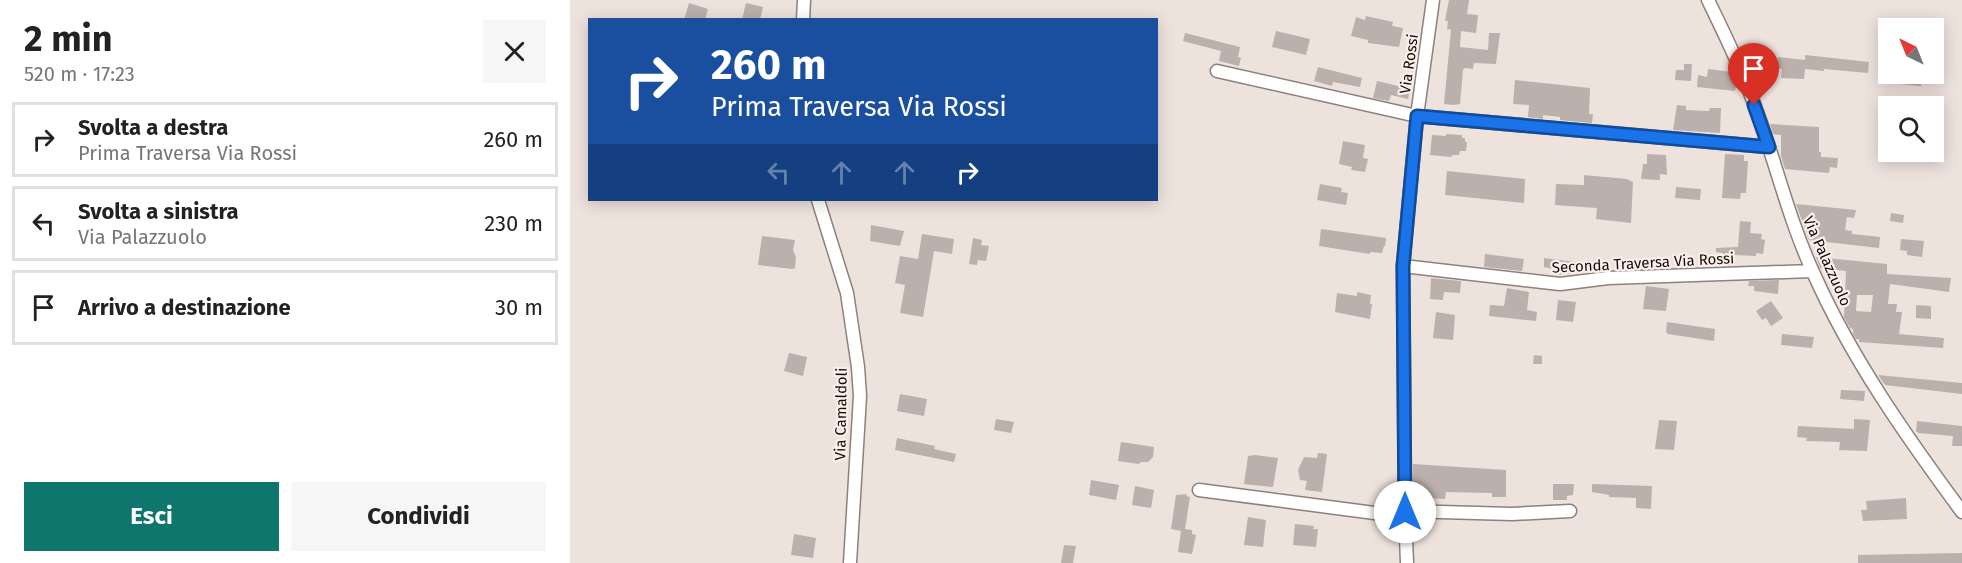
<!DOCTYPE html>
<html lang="it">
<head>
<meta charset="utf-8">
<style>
	:root { --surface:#fff; --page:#f6f6f6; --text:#222; --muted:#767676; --line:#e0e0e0; --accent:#0f766e }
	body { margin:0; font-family:"Fira Sans",sans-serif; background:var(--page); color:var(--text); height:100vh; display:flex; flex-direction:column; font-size:22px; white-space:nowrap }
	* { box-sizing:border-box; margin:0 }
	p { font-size:20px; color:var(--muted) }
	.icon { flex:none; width:33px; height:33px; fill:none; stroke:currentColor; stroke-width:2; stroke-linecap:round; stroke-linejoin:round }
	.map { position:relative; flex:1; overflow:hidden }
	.panel { display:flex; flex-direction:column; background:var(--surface); width:570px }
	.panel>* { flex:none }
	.guide { position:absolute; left:18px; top:18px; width:570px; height:183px; border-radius:0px; box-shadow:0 3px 15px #0003; background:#1a4fa0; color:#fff; overflow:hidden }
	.needle { width:39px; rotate:317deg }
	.fabs { position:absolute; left:1308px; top:18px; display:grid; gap:12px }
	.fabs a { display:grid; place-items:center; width:66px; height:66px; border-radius:0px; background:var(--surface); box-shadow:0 3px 15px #0003; font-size:30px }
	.pin { position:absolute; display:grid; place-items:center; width:51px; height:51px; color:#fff; margin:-62px -26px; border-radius:50% 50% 50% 0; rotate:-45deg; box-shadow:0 0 6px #0007 }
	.pin .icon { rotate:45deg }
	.me { position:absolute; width:66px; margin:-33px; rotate:0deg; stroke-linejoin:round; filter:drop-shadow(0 0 4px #0008) }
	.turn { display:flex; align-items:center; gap:21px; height:126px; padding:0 24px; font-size:27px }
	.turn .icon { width:78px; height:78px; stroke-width:2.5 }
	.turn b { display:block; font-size:42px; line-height:51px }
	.lanes { display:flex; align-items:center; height:57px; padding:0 24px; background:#0003; justify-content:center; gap:30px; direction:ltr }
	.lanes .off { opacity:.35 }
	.round { display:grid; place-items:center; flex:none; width:63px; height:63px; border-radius:0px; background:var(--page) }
	.summary { display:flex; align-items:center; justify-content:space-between; height:102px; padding:0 24px }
	h1 { font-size:36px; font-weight:700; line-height:45px }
	.cta { display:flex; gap:12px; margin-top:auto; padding:12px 24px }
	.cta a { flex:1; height:69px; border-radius:0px; background:var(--accent); color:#fff; font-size:24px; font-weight:700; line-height:69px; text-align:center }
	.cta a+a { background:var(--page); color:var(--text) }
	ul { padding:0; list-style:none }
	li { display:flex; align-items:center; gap:18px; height:75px; margin:0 12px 9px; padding:0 12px; border:3px solid var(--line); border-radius:0px }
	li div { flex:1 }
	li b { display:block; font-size:22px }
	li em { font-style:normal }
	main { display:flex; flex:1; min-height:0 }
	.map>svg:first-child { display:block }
	.building { fill:#bcb0ac; fill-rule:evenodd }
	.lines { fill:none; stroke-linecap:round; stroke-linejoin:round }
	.minor-casing { stroke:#8c817d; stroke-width:15 }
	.minor { stroke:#fff; stroke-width:12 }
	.route-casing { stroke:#114b97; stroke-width:15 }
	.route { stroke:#1a73e8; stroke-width:10 }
	.labels { text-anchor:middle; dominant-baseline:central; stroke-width:4.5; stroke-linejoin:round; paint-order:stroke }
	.street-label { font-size:15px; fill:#110d0b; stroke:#fcefea }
</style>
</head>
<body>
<main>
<section class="panel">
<div class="summary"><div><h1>2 min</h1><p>520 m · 17:23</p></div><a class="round"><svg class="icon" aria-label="close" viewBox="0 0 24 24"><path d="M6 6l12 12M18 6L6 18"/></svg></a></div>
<ul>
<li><svg class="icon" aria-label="right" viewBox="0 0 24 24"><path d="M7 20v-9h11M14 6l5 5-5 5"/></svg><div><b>Svolta a destra</b><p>Prima Traversa Via Rossi</p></div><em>260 m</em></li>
<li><svg class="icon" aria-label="left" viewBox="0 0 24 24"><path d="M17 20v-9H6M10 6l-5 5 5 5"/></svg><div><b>Svolta a sinistra</b><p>Via Palazzuolo</p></div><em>230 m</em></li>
<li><svg class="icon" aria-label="arrive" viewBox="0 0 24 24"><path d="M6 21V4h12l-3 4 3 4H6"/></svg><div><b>Arrivo a destinazione</b></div><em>30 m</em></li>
</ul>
<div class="cta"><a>Esci</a><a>Condividi</a></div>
</section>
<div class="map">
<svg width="1392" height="563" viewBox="0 0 1392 563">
	<rect width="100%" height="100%" fill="#eee2dd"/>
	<path class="building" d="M879,0H899L897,14L908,15L906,33L891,31L890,47L918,50L919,33H930L926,64L904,63L903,69L895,68L893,70L890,104L883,105L874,104L881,30L877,29L878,21H875Z
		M119,3L138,9L135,20H114Z
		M176,3L193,7L190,20H172Z
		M796,16L823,22L822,26L833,28L829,47L798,43V40L781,36L786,17L795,20Z
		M706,31L740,39L736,55L702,47Z
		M615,33L670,47L668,57L671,58L669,66L649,61L651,51L613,41Z
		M1235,55L1299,62L1298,73L1254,69V71L1235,69L1234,79L1211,78L1212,69L1207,68L1208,57L1235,60Z
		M1114,64H1122L1121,81L1105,80L1106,70H1114Z
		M748,67L792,78L790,87L763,82L762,86L744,81Z
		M1138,69L1162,72L1167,82L1165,91L1127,87L1128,75L1137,77Z
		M1330,74H1352L1351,86L1329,84Z
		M945,80L1020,88L1019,114H1023L1022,123L990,120V117L973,115V119L958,117L959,105L943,104Z
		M807,81L840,89L838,99L821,95L819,101L803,98Z
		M1107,105L1116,106V110L1139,111L1140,108H1151L1150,133L1103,130Z
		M1200,124L1249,127V152H1251V157L1268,158L1267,168L1260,167L1259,173L1215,169L1211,156V135L1203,134Z
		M876,134L892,135V138H895V142H897L896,151H890L889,155H882V157L860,155L862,135L876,136Z
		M773,141L795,145L793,158L798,159L795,172L781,170L782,167L769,164Z
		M1077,154L1096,155L1097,175L1090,174V180L1071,179L1073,164H1077Z
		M1155,154L1174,155V161H1178L1176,193H1171L1170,199L1152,198Z
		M877,171L955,179L954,203L875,195Z
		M1014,175L1057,179L1063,182L1061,223L1026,219L1027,208L985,205L986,184L1014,185Z
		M750,184L772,188L771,192L778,193L776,205L747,200Z
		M1106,187L1131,189L1130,200L1105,198Z
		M1226,204L1286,210L1284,218L1277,217L1275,230L1282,231V234L1310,237L1309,248L1239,240Z
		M1321,213L1334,215L1333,223L1320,221Z
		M1170,221L1181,222L1180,233L1192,234L1191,239L1195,240L1193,254L1186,253V256L1164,255L1163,265L1154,266L1153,253L1146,252V248L1168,247Z
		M301,225L334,231L330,246L300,241Z
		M751,229L816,238L815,246H814L812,253L800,252V254L749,246Z
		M352,234L384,239L382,254L364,251L353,317L330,313L335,285L325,283L330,256L348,259Z
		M192,236L225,240L223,250L226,257L225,268L222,269L188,265Z
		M403,238L412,240L411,245L419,246L416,261L408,260L407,265L399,264Z
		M1331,239L1354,241L1352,257L1337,255V251L1330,250Z
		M915,254L954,259L952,271L914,267Z
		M1246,257L1317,264V274L1381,278L1379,292L1320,284L1318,304H1327L1326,312H1332L1329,334L1374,338L1373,348L1289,342V339H1286L1283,334V329L1280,328L1274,317L1276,271L1250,268ZM1287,295H1303L1301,312L1286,311Z
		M974,258L1029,265L1028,271L983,275L984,269L974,267Z
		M861,278L891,281L890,293L874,292L873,300L860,299Z
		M1209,280L1208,294L1184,291V286H1178L1179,281Z
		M1076,286L1099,289L1096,311L1073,309Z
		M937,288L959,292L957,310L967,312L966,321L919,316L920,305L934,306Z
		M787,292L801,295L800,304H802L800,319L765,312L767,293L787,296Z
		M988,300L1006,302L1003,322L986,320Z
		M1201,301L1213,318L1201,326L1196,318L1192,320L1186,311Z
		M1346,305L1361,306V319L1346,318Z
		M866,312L885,315L883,340L863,338Z
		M1097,322L1145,329L1144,341L1098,334L1096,332Z
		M1212,334L1244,337L1242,348L1211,345Z
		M219,353L237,357L233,376L214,371Z
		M964,355L972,356V364H963Z
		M1308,375L1392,383V394L1315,385Z
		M1271,390L1295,391L1294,401L1270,399Z
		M330,394L357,399L354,416L327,411Z
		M426,419L444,422L441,433L424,430Z
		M1284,419L1300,420L1297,451L1269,450L1270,442L1236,441L1237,438L1227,437L1228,426L1284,429Z
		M1089,420L1107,421L1104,450L1085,449Z
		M1347,421L1392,426V446H1382L1383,436L1348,433V432H1346Z
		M327,438L365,446L364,449L386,454L384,462L325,450Z
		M551,442L584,447L583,457L578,462H571L569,464L548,461Z
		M748,453L757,454L752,492L735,490L737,481L730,480L728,470L734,457L747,458Z
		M685,455L708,458L703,487L674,484L678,456Z
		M843,464L936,470V497H922V493L876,492L875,499L858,498V490L843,489Z
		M521,480L549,485L546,500L519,495Z
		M983,484H1004L1003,495L997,496V500H983Z
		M1022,484L1082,486L1081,509L1066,508V498L1039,497V495L1022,492Z
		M565,486L584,490L581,508L562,505Z
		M617,494L616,496L620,497L615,529L622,530V534L626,535L622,554L608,552L611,531L601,529L606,495Z
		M1336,498L1337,519L1293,521L1291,510H1297L1296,501Z
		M678,517L696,520L693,547L674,545Z
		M725,524L744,526L743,529H748L746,547L723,545Z
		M224,534L246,538L243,558L221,555Z
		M494,545L506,546L503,563H491Z
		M1392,553V563H1288V555Z"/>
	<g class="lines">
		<defs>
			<path id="minor" d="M1138,0C1151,27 1165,55 1176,83C1202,145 1215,211 1243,272C1281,358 1336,436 1392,512
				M233,20L234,0
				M647,71L847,116L1199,147
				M248,200L277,293L288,367L290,396L280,563
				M833,266L990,284L1038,278L1242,271
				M629,490L835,517
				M835,511L942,514L1000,511
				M837,563L835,511L833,266L847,116L863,0"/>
		</defs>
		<use href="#minor" class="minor-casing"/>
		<use href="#minor" class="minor"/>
	</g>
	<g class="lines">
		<defs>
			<path id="route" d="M835,512L833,266L847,116L1199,147L1184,105"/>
		</defs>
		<use href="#route" class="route-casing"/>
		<use href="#route" class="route"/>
	</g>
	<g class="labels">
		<g class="street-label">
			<text transform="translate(839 64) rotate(-82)">Via Rossi</text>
			<text transform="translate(1257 261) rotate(66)">Via Palazzuolo</text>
			<text transform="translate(1073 263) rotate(-3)">Seconda Traversa Via Rossi</text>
			<text transform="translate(271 414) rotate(-89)">Via Camaldoli</text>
		</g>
	</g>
</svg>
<div class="fabs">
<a><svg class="needle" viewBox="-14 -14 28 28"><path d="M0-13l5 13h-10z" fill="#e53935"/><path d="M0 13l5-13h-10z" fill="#767676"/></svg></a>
<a><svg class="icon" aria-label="search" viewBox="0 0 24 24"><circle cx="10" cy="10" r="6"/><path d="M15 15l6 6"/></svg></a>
</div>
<div class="pin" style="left:1184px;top:105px;background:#d93025"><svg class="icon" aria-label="arrive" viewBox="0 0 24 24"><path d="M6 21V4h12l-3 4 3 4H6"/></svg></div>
<svg class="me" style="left:835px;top:512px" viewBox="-20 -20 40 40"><circle r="19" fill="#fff"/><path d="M0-13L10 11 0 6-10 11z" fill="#1a73e8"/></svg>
<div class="guide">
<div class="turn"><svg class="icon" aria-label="right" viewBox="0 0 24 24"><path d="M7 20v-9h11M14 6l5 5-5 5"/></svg><div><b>260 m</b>Prima Traversa Via Rossi</div></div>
<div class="lanes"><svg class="icon off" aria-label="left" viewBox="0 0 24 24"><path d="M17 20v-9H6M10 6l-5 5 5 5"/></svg><svg class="icon off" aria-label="ahead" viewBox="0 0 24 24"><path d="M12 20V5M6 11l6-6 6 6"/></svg><svg class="icon off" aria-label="ahead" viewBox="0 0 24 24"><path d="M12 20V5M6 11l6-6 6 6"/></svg><svg class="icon" aria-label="right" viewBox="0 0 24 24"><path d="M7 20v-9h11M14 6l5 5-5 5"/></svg></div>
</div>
</div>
</main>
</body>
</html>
